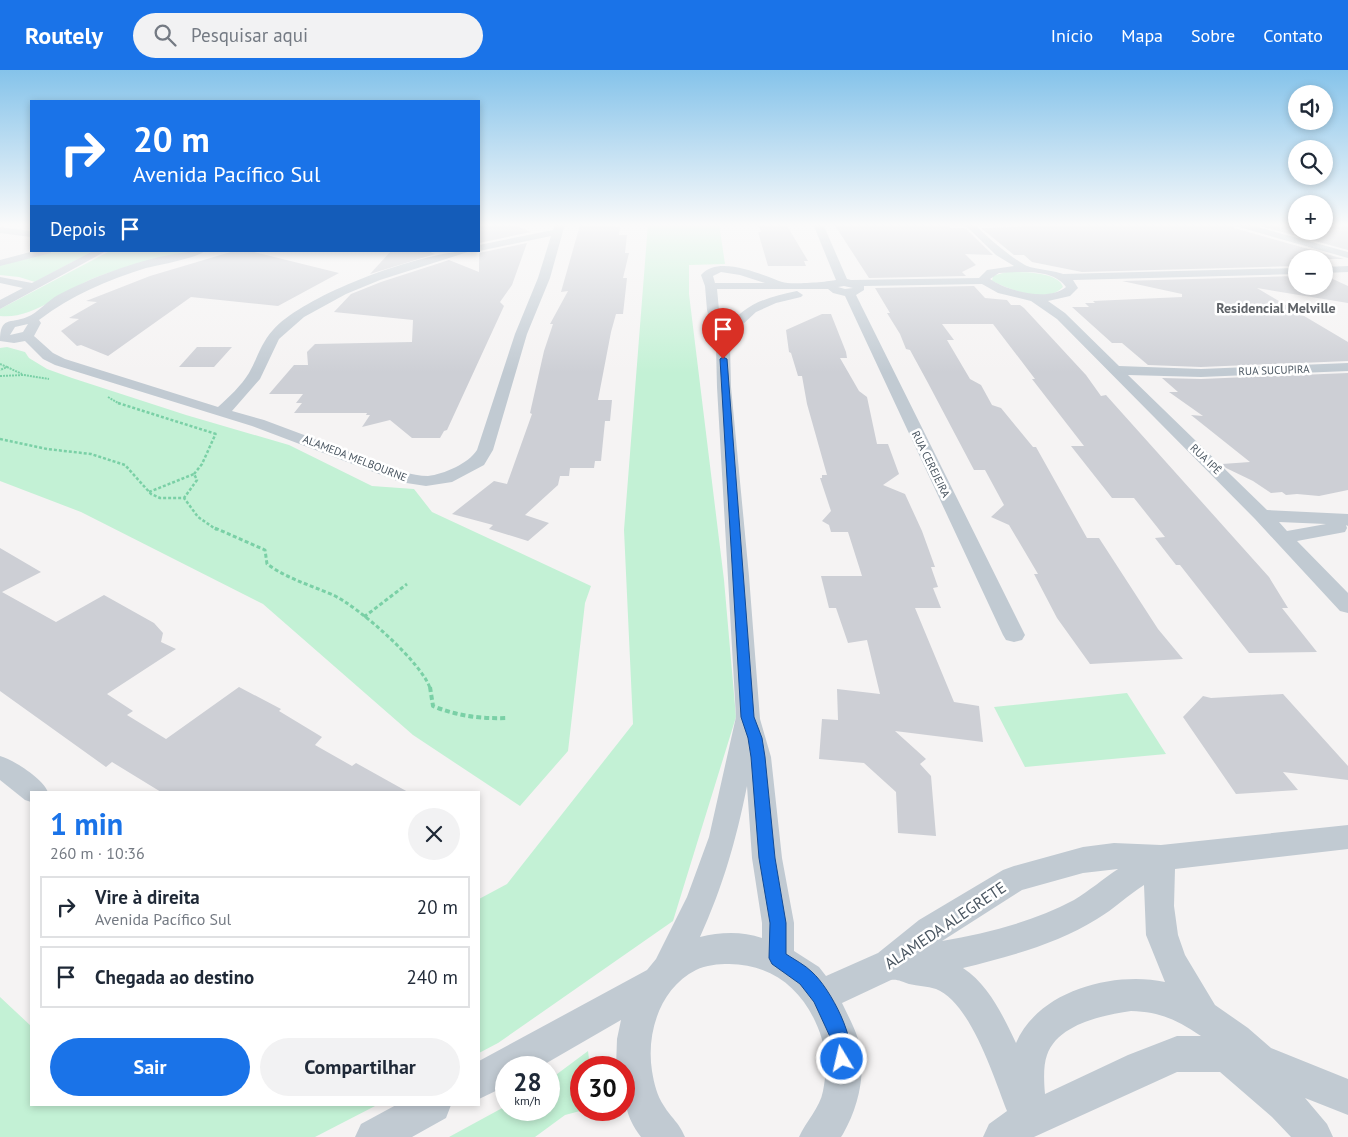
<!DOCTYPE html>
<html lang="pt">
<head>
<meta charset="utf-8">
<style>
	:root { --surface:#fff; --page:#f2f2f3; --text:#1f2937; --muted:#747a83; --line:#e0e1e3; --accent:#1a73e8 }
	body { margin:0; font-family:"PT Sans",sans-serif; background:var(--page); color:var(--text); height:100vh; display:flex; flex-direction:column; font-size:19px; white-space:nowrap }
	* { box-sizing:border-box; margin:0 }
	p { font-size:16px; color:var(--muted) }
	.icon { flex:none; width:28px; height:28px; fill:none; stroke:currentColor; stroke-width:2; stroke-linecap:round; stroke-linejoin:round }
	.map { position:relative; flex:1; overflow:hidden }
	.details { position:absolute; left:30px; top:721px; width:450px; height:315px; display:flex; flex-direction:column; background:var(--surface); border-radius:0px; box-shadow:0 2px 8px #0003 }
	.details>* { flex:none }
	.guide { position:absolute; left:30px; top:30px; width:450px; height:152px; border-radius:0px; box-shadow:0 2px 8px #0003; background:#1a73e8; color:#fff; overflow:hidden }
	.fabs { position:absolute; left:1288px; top:15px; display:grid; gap:10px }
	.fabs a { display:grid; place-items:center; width:45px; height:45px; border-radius:50%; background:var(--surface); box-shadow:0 2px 8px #0003; font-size:25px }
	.speed { position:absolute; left:495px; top:986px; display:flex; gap:10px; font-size:25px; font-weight:700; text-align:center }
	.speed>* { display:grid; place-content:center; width:65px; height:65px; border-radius:50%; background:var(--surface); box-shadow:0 2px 8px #0003; line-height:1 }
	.speed small { font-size:12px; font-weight:400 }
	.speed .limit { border:8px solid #d22; background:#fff; color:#111 }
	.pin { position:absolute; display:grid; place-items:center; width:42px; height:42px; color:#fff; margin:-51px -21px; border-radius:50% 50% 50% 0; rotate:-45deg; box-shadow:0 0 5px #0007 }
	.pin .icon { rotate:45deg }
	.me { position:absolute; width:55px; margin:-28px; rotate:351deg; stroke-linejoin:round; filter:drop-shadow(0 0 4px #0008) }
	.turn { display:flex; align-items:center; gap:18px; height:105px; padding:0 20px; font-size:22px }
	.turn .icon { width:65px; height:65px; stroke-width:2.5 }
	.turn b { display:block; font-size:35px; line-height:42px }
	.then { display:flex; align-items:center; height:48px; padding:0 20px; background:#0003; gap:10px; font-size:19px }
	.round { display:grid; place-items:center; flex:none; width:52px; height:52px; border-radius:26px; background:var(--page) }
	.headline { display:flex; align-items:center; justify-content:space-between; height:85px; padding:0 20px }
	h1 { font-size:30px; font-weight:600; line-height:38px; color:var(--accent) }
	.cta { display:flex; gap:10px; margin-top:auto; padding:10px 20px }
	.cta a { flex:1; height:58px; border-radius:30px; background:var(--accent); color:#fff; font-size:20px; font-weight:600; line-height:58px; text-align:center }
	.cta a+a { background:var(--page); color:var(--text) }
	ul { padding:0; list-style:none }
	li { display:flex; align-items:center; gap:15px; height:62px; margin:0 10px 8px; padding:0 10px; border:2px solid var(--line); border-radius:0px }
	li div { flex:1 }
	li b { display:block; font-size:19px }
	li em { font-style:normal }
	header { display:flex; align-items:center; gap:30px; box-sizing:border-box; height:70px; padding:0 25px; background:var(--accent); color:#fff }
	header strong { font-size:24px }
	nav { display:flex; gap:28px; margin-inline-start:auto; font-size:18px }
	.search { width:350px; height:45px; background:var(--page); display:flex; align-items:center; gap:12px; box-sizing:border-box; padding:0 18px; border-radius:28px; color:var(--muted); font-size:19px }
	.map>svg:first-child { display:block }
	.green { fill:#c3f1d5 }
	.building { fill:#cdcfd5 }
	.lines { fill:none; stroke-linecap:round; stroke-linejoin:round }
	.path-far3 { stroke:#7ad0a6; stroke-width:2; stroke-dasharray:2 1; stroke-linecap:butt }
	.path-far2 { stroke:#7ad0a6; stroke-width:2.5; stroke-dasharray:3 2; stroke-linecap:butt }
	.path-far1 { stroke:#7ad0a6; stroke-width:3; stroke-dasharray:4 2.5; stroke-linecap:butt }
	.path { stroke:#7ad0a6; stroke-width:4; stroke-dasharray:5 3; stroke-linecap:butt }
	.street { fill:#c1cad2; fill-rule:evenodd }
	.route { fill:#1a73e8; stroke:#114b97 }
	.labels { text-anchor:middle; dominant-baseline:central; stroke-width:5; stroke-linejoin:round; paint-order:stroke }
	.far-street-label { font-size:11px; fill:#4a5661; stroke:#fff }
	.far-quarter-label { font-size:14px; font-weight:bold; fill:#5f6368; stroke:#fff }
	.near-street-label { font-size:16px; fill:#4a5661; stroke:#fff }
</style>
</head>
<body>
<header>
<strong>Routely</strong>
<div class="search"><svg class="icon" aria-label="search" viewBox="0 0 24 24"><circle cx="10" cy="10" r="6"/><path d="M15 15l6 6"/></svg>Pesquisar aqui</div>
<nav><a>Início</a><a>Mapa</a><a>Sobre</a><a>Contato</a></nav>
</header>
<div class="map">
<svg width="1348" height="1067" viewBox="0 0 1348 1067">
	<rect width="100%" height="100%" fill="#f5f3f3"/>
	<path class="green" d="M648,154H719L725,194L689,195V224L724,510L736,647L673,851L498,973L479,983V829L507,814L633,654L624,460Z
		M57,181H93L35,212L19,207L0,205V195Z
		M110,181H190C159,190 125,196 94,208C65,220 32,250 0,246V239Z
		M1006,202C1020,202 1058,201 1063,217C1046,235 1009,219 992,211L993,206Z
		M7,277L25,282L29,288L47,299L72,308L186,345L289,375L372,416L414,419L432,442L591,516L585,533L568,681L520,736L413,665L263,534L81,442L0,411V278Z
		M1127,623L1166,684L1025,697L994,637Z
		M0,927L31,956V1035H377L315,1067H0Z
		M588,981L590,997L581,998V1040H584L565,1045L535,1067H449L506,1036V1040H549V1010Z"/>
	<path class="building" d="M479,154H510L531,162L479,173Z
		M758,154H786L808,191H804L806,196H768L758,162H761Z
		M834,154H945L951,158H965L993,185L965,184L976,195L962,202L966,206L869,208Z
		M1130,154H1231L1234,158L1344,189H1290L1296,192V196L1082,202L1032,192L1024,185H1014L981,158Z
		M1253,154H1296V161H1324V154H1348V180Z
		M580,155L620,157L619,165H627L625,183H629L623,208H627L623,244H616L611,262L598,330H612L610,351H605L601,391H595L594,398H570L569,406H560L558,415L525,445L549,453L528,471L489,459L493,455L452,444L494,411L507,414L532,344L530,343L544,281L553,254H550L568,221L561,222Z
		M527,173L512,215L500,232L504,236L447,360L444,361L440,368H412L390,350L362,357L370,345H366L367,343H294L302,333H296L303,324H269L294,295H308L307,282L315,274L412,272L413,250L334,242L351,224L381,212L449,190L479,202V183Z
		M234,181H250L339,203L278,236L191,227L108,286L81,275L77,276L61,261L79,249L69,248L97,232L86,231L150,206Z
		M391,181H428L435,184L370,204Z
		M1324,205L1348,216V233L1257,218L1348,272V291L1201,297L1148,295L1122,273H1112L1072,237H1089L1085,233H1095L1093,231L1182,227V224L1122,211L1296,206V216H1324Z
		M974,216L985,228L1007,230L1011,235H1020L1024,238L1086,305L1101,326L1106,325L1114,334L1269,507L1288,538H1282L1317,582L1249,583L1180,495H1176L1155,468L1165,467L1134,428H1112L1071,376H1084L1032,309H1035L993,254H942L954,270H947L970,309L981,315L992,335L1001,338L1033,377H1036L1087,468H1099L1158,559L1183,589L1090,594L1057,548L1034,504H1038L1009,455L991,447L1004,435L985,400H974L928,313L910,280L906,279L900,264L887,243H890L875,218Z
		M822,244H831L846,282L847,288H840L859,321L867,327L877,374H888L899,404L883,415L905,424L922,461L935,497H931L938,517L933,518L941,538H915L954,632L979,636L983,672L895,661L926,689L920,694L931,706L936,766L898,763L896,722L864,693L819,689L822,649L838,650L837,619L880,624L867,570L848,573L836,538H829L821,506H862L848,462H831L829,455L822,451L831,441L820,408H822V405H827L807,334L802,306H798L791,283L789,282L786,260Z
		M197,277H232L214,297H179Z
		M1348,303V420L1319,426L1297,424L1286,425L1282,422L1271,423L1253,411L1226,398L1222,394L1250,392L1191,345L1203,346L1169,322H1178L1162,308L1201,309Z
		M0,478L41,502L2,522L56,552L104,525L154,553L163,563L161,572L176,579L107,624L133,641L127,645L166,669L239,617L281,639L279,641L322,667L315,675L352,696L356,693L408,722H161L112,692L106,697L0,621Z
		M1283,624L1348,696V710L1283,702L1298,720L1236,724L1183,647L1203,626L1211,628Z"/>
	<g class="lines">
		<path class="path-far3" d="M0,294L7,297L0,300
			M7,297L22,304
			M0,306L24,305L49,309
			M108,327L120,334"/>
		<path class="path-far2" d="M118,333L216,364
			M0,369L47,379L91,384L125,395L151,424L160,428H184L198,447L217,460
			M194,404L202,394L216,363
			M149,422L194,404L197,410L184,428"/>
		<path class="path-far1" d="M215,458L265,480L267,494C288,509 310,515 333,525C359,537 421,592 430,618
			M364,547L407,514"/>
		<path class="path" d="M430,617L433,636C457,646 481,649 507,648"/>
		<path class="street" d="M555,154H565L550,208L527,264L493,380L484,395L452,412L426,416L400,412L252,356L55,295L43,289L25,271L14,273L0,271C0,246 10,254 27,247C38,243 47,231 58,225C98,204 161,181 205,181C197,188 159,195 146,198C107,210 72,225 39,250L41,253L34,266L53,283L65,289L218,337C229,327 241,316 249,303C257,289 261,273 273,260C305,224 423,181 471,181L380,210L346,224L304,247L279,269L260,309L232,341L264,350L403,402C411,404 420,406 428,406C444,404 468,394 477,380L515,264L538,208L551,166L479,181V175L553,160ZM28,254L23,262L10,265L15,257Z
			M813,154H823L847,209L851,210L979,208L987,200L1014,196L996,185L964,154H974C990,169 1006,184 1025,195C1031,199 1053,200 1063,204L1296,198V204L1073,210L1078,218L1070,226L1048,231L1065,243L1119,296L1201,299L1348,293V301L1201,307L1128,305L1267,440L1348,444V456L1346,455L1347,458L1345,462L1297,471L1348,523V543L1340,541L1255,449L1057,249L1031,231L998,223L982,214L864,216V220L856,225L1025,565L1022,570L1014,572L1006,570L1003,565L845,226L833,223L828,219H717L719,240L725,261C743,234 767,227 797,221L803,225L801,227L776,233L756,242L741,256L730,276L731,317L749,506L760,649L771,687L782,788L794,853V881L819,897L826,906L878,883L919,850L1003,800L1014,796L1083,777L1114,773L1161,775L1348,755V779L1175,799L1174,836L1178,865L1185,885L1215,935L1248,958L1271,978L1348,1009V1045L1305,1028L1327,1054L1333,1067H1291L1272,1047L1220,1002H1177L1034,1067H983L989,1054L1007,1041C994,1008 971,933 936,919C927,916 918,916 909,914C902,912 898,909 891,910L842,933C847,944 854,956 858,969C867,1001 859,1036 843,1064L841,1067H799C806,1051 820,1038 823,1021C828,996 826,974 815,951C799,916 769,894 729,894C718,894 706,895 696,900C660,918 646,963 652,1001C654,1013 657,1026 664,1036C672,1049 678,1051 685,1067H641C623,1044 624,1025 624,998H616L617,969L621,950L538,998H506V1016L479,1029V991L647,900L656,889L687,827L709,767L736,647L717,317L716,276L707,240L705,216L701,205C719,184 762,205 782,212C790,215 827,212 836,210ZM721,202L740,205L765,213H715L713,206ZM999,203C1019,202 1053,198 1066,217C1049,232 1007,221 990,209ZM844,216L853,218L845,219L838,217ZM1279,452L1326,454L1287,461ZM747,716L752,788L762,853V868C742,861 720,862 700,867C723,816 736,771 747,716ZM1118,799C1103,809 1089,821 1074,830C1033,852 987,863 942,871L1022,820L1083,803ZM1144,815L1146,865L1165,912C1113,901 1038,921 1016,973C1003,946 989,915 963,898C1008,887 1057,874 1097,849C1114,839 1128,825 1144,815ZM1131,941C1161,942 1177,950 1201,966H1177L1128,985L1045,1024C1044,1012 1043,996 1047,985C1058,954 1103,945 1131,941Z
			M1233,154H1247L1348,182V188L1235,156Z
			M0,157L31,161V167L0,163Z
			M34,181H52L51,183L0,196V190Z
			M93,181H106L0,239V230L23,218L0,213V207L32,213Z
			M1348,196V202L1324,203V197Z
			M0,686C14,690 43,709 48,722H31V732L25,730L0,710Z
			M396,1035H451L446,1048L412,1067H355L361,1054Z"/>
	</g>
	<linearGradient id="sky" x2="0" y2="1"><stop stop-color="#85c3ea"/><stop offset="0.51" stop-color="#fafafa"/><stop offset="1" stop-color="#fafafa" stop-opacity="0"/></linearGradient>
	<rect width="1348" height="303" fill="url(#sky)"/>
	<path class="route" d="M723,287L727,289L754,647L762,668L765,687L775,788L786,853V884C795,890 805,895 812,902C830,918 859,972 849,996L842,998L836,996L833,989L832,971L814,932L800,914L772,894L769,888L770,853L759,788L751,687L748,668L741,647L720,289Z"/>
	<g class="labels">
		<g class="far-street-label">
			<text transform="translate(1274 300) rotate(-2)">RUA SUCUPIRA</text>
			<text transform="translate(355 388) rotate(21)">ALAMEDA MELBOURNE</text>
			<text transform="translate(1206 389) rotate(44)">RUA IPÊ</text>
			<text transform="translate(931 394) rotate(64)">RUA CEREJEIRA</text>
		</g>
		<g class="far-quarter-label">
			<text x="1276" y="238">Residencial Melville</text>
		</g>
		<g class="near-street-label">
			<text transform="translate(945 855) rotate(-34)">ALAMEDA ALEGRETE</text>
		</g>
	</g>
</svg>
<div class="fabs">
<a><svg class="icon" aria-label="sound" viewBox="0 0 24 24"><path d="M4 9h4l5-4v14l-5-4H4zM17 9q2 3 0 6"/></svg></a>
<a><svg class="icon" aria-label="search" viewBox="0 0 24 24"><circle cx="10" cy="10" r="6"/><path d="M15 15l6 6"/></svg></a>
<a>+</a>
<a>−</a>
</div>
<div class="speed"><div>28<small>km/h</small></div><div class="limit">30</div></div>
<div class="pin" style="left:723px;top:289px;background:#d93025"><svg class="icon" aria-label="arrive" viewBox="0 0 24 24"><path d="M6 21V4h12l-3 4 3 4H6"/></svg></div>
<svg class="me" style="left:842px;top:989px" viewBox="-20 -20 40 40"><circle r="17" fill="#1a73e8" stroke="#fff" stroke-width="3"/><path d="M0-11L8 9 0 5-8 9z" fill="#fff"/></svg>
<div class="guide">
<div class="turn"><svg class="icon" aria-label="right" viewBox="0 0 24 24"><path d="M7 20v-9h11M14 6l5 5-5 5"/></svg><div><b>20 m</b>Avenida Pacífico Sul</div></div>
<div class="then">Depois<svg class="icon" aria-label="arrive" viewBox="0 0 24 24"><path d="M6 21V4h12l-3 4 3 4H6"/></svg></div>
</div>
<section class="details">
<div class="headline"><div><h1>1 min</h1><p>260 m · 10:36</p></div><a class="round"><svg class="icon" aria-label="close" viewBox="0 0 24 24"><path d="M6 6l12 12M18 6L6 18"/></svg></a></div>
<ul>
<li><svg class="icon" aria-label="right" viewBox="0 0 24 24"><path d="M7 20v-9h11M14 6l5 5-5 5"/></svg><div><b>Vire à direita</b><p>Avenida Pacífico Sul</p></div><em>20 m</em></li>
<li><svg class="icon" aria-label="arrive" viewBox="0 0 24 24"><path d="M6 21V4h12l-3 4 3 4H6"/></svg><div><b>Chegada ao destino</b></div><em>240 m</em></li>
</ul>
<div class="cta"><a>Sair</a><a>Compartilhar</a></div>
</section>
</div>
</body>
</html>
